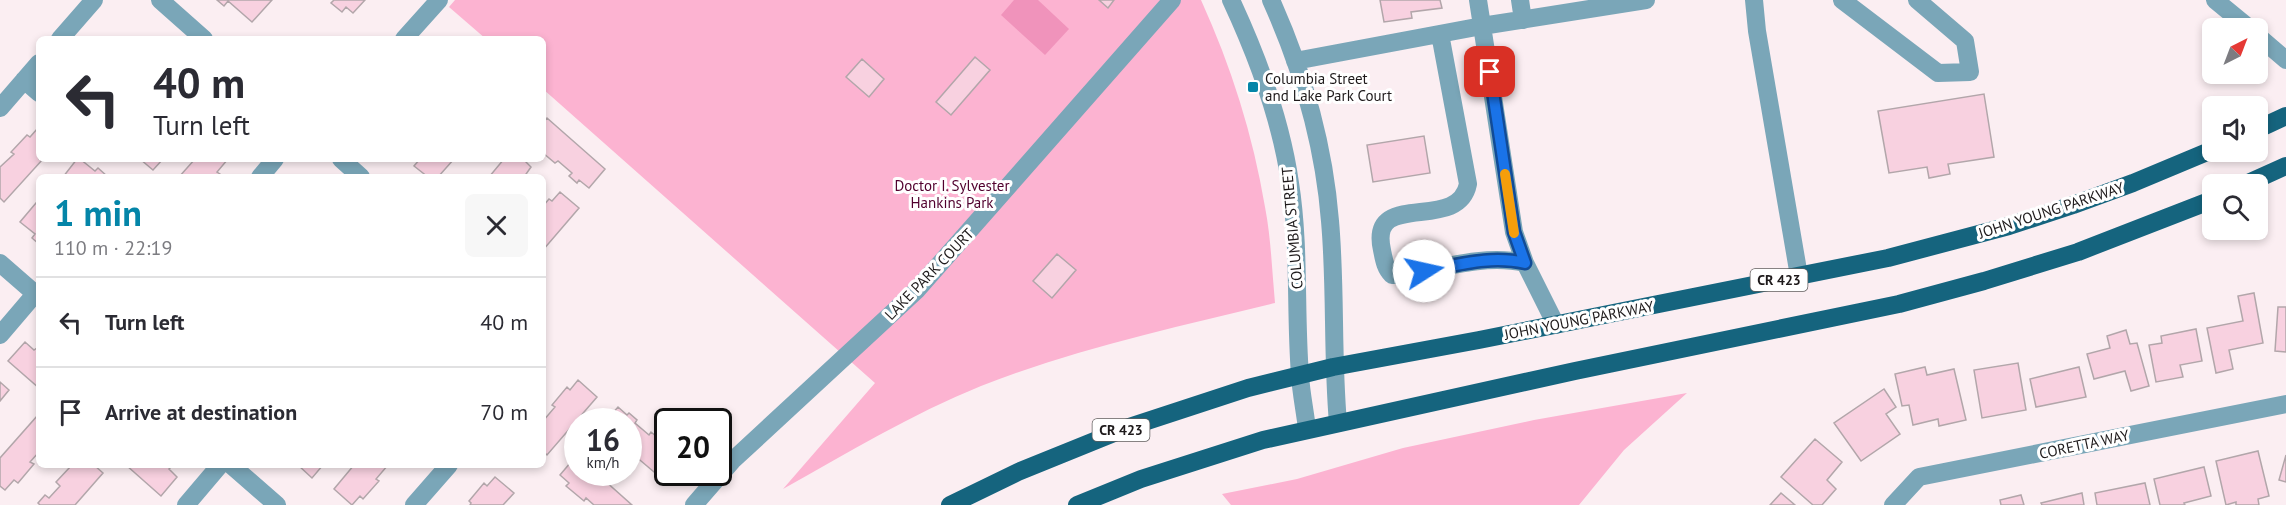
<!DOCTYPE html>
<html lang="en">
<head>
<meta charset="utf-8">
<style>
	:root { --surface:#fff; --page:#f7f7f7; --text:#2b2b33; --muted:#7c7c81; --line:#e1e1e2; --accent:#0485a8 }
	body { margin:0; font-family:"PT Sans",sans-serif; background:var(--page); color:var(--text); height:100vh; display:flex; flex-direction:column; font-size:22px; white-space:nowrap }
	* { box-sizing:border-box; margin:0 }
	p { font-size:20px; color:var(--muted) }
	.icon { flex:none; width:33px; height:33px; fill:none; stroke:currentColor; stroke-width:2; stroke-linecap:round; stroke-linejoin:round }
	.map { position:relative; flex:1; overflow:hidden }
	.sheet { position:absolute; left:36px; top:174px; width:510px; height:294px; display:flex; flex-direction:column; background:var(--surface); border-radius:9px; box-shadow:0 3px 9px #0003 }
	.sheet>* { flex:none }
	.guide { position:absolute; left:36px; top:36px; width:510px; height:126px; border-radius:9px; box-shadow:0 3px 9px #0003; background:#fff; color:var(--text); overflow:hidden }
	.needle { width:39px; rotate:42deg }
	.controls { position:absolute; left:2202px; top:18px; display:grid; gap:12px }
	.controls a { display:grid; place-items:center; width:66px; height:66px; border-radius:9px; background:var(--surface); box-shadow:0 3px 9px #0003; font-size:30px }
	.speed { position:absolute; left:564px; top:408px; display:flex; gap:12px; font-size:30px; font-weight:700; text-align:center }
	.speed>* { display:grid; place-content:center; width:78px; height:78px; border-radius:50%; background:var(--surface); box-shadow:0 3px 9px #0003; line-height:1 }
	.speed small { font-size:15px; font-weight:400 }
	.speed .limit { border:3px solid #111; border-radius:9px; background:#fff; color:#111 }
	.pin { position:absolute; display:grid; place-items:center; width:51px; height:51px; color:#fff; margin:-26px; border-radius:12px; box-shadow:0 3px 9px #0006 }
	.me { position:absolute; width:66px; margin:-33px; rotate:80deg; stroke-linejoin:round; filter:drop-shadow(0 0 4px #0008) }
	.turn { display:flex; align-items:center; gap:21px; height:126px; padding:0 18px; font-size:27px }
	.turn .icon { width:78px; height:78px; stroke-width:2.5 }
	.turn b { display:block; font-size:42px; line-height:51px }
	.round { display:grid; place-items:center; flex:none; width:63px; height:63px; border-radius:9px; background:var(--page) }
	.head { display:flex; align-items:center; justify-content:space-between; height:102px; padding:0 18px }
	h1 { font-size:36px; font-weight:700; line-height:45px; color:var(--accent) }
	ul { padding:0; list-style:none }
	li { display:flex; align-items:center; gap:18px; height:90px; padding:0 18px; border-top:2px solid var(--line) }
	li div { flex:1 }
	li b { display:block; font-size:22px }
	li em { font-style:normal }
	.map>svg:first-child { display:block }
	.green { fill:#fcb3d1 }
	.water { fill:#f093bb }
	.building { fill:#f8d1e0; stroke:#b2a6aa; stroke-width:1.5 }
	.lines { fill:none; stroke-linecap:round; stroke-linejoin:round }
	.minor { stroke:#7aa6b8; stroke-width:18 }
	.major { stroke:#15647e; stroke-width:18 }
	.route-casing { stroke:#114b97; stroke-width:15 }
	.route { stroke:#1a73e8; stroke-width:10 }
	.slow { stroke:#f59e0b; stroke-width:10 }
	.poi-dot { fill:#0485a8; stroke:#fff; stroke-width:2 }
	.labels { text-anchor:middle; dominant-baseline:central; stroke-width:6; stroke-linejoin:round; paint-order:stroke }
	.shield { fill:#fff; stroke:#625f5f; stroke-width:1.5 }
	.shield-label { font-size:14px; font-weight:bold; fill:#1e1a1b }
	.poi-label { font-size:15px; fill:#1e1a1b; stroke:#fff; text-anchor:start }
	.park-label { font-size:15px; fill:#51002e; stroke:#fff }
	.street-label { font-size:15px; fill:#1e1a1b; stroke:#fff }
</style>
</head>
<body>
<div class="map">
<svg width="2286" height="505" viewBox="0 0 2286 505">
	<rect width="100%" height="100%" fill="#fbeef2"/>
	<path class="green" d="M455,0H1201C1231,66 1253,135 1265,207C1271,238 1272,271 1275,303C1177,327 1075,349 981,386C912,414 847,453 783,489L875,383L543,89V39H486L449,7Z
		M1687,393L1624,450L1579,505H1231L1222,494L1297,479L1403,448L1534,420Z"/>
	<path class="water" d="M1014,0H1038L1069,29L1045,55L1001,15Z"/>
	<path class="building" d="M217,0H272L252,22L228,1L224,6Z
		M334,0H365L353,13L346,7L342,12L331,3Z
		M1099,0H1114L1108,8Z
		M1380,0H1440L1442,8L1411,12L1412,18L1384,22Z
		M975,57L990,70L951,115L936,102Z
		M862,59L884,79L869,97L846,77Z
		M1984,94L1994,157L1948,164L1950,174L1929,178L1927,167L1889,173L1878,111Z
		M547,118L605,169L589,188L579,180L577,183L569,176L572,173L558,161L555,163L543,153V123Z
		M38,128L39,159H43L4,202L0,198V167L14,154L11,152L27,135L30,137Z
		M1424,136L1430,173L1373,182L1367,145Z
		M77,159H80L95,171L98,168L108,177H63Z
		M140,159H163L153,170Z
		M195,159H228L217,172L220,174L217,177H179Z
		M420,159H454L438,177H428L414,166Z
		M504,159H523L531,167L524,177H489Z
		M560,192L579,208L543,250V206L549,199L552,201Z
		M36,203L39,205V244L32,238L35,234L20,222Z
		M1057,254L1076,270L1052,298L1033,281Z
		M2254,293L2263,343L2229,350L2233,369L2216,373L2207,328L2243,321L2238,296Z
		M2278,307H2286V352L2275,351Z
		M2196,329L2202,361L2180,365L2183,377L2156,382L2149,345L2162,343L2161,336Z
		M2126,330L2130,344L2137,343L2149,386L2131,391L2125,371L2094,379L2087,354L2110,348L2107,336Z
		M25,342L34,350L37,348L39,350V388L8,361Z
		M2018,363L2026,410L1982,418L1974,370Z
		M1925,367L1927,375L1954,369L1966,420L1939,426L1938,419L1913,425L1909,405L1902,406L1895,374Z
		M2079,367L2086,397L2036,407L2030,379Z
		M578,380L597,397L547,455L543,451V421L555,407L552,405L567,387L570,390Z
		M0,382L9,390L0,401Z
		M1884,389L1896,407L1886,414L1900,434L1861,461L1834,423Z
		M618,407L627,415L629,413L637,420L635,423L649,435L651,432L668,446V468L660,477L628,450V422H605Z
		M38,415L39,452L30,462L34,464L18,483L14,480L5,490L0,486V458Z
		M1815,439L1842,462L1827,480L1836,489L1822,505H1813L1781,477Z
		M2258,451L2269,496L2258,499L2259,505H2236V502L2226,505L2216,461Z
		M2286,455V482L2279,480Z
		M576,456L578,472H595L632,505H594L586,498L584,501L566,486L569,483L560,475Z
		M72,465L76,467L78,465H94L103,473L75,505H40L38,503L45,495L49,498L60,486L56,482Z
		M126,465H169L171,467L169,469L177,477L161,496Z
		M298,465H323L312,478Z
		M354,465H388L376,479L379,481L363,499L360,496L352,505L334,489Z
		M2204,467L2211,496L2184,503L2185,505H2160L2154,479Z
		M495,477L514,493L503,505H470L471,503L469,501L484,483L487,486Z
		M2145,483L2150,505H2097L2095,493Z
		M1781,493L1795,505H1770Z
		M2082,493L2084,505H2042L2041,503Z
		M2021,495L2024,505H2001L2000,500Z"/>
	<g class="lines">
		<path class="minor" d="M160,0L204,39
			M1231,0C1258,58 1281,119 1290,183C1300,247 1295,311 1300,375C1301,393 1305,411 1307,429
			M1271,0C1302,69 1324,145 1330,221C1336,288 1332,355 1338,423
			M1478,0L1514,232L1525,263L1556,325
			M1520,0L1523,20
			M1754,0L1757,31L1799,276
			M1842,0L1938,73L1970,72L1965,41L1917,0
			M2215,0L2249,28
			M1440,34L1468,184C1458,234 1368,188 1382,250C1384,260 1385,268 1392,275H1403C1442,268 1485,254 1525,263
			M2258,36L2286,60
			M60,39L94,0
			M404,39L439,0
			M1295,61L1482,26L1646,0
			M24,80L39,93
			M0,108L39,63
			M341,159L361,177
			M260,177L275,159
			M0,263L39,297
			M0,335L35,294
			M231,465L277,505
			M186,505L220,465
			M414,505L449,465
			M694,505L732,461L916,291L1172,0
			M1893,505L1919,477L2286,404"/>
		<path class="major" d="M2258,129L2286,116
			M2246,184L2286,166
			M950,505L1018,472L1129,427L1248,388L1333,367L1479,340L1888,258L2009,226L2073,205L2133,183L2212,150
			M1077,505L1141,479L1263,440L1575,371L1899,304L1984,281L2078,252L2212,200"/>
	</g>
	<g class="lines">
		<defs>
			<path id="route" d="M1424,271C1458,265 1491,255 1525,263L1514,232L1490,72"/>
		</defs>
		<use href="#route" class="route-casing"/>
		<use href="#route" class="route"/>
		<path class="slow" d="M1505,174L1514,233"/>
	</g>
	<rect class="poi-dot" x="1247" y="81" width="12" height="12" rx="3"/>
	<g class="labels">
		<g class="shield">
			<rect x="1750.5" y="269" width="57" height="22" rx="4.5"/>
			<rect x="1092.5" y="419" width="57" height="22" rx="4.5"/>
		</g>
		<g class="shield-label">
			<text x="1779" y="280">CR 423</text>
			<text x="1121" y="430">CR 423</text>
		</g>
		<g class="poi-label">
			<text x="1265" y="78">Columbia Street<tspan x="1265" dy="17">and Lake Park Court</tspan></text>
		</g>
		<g class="park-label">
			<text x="952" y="185">Doctor I. Sylvester<tspan x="952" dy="17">Hankins Park</tspan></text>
		</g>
		<g class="street-label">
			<text transform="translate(2051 210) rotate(-18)">JOHN YOUNG PARKWAY</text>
			<text transform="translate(1292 228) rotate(-95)">COLUMBIA STREET</text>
			<text transform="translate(929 274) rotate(-46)">LAKE PARK COURT</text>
			<text transform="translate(1579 320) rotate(-11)">JOHN YOUNG PARKWAY</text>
			<text transform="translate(2084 444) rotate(-12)">CORETTA WAY</text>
		</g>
	</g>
</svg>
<div class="controls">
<a><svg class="needle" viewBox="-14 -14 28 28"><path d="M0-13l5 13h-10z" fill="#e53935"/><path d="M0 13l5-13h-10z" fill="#7c7c81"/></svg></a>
<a><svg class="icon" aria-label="sound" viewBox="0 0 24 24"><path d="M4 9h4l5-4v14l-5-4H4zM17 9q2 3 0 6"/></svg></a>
<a><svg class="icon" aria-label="search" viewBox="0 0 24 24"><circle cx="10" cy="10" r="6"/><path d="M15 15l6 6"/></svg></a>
</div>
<div class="speed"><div>16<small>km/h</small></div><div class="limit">20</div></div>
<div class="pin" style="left:1490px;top:72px;background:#d93025"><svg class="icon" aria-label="arrive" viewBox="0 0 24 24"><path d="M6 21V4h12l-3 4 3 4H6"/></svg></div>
<svg class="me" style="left:1424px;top:271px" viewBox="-20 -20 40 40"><circle r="19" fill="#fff"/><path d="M0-13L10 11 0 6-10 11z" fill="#1a73e8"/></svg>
<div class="guide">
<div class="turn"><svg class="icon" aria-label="left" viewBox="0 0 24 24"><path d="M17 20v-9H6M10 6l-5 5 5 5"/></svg><div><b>40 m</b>Turn left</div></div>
</div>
<section class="sheet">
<div class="head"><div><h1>1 min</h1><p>110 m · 22:19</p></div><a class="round"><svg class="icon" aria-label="close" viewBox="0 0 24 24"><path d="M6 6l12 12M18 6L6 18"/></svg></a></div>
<ul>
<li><svg class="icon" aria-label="left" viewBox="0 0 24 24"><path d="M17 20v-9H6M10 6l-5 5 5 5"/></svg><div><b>Turn left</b></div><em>40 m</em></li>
<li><svg class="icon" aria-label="arrive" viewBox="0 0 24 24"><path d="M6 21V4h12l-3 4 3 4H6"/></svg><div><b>Arrive at destination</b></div><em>70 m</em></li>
</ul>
</section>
</div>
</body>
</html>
